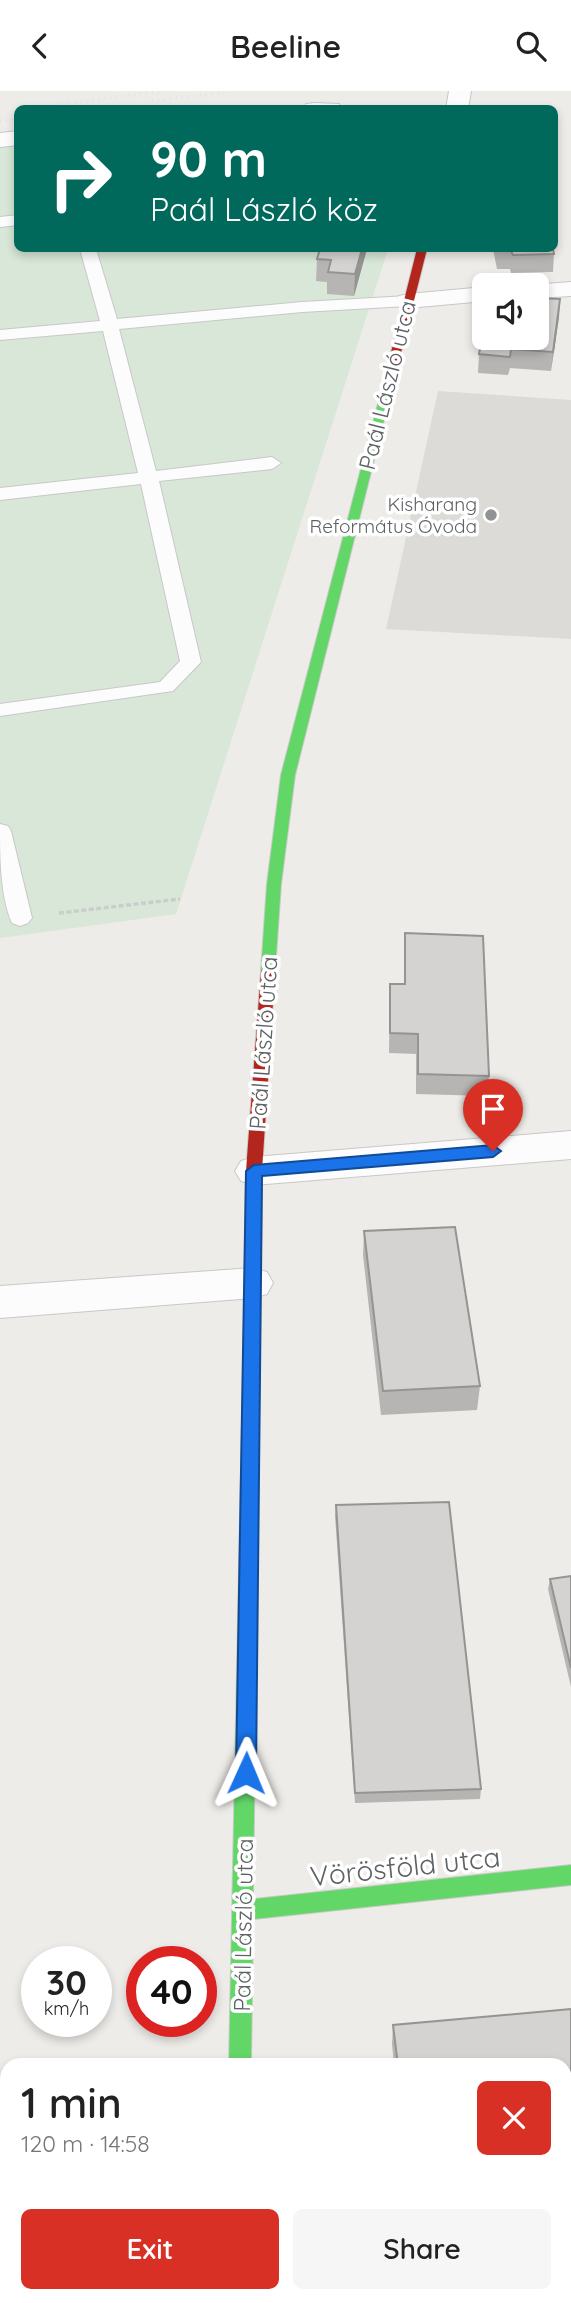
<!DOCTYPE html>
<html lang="en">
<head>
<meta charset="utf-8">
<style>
	:root { --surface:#fff; --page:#f6f6f6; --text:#222; --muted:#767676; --accent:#d93025 }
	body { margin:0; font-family:Quicksand,sans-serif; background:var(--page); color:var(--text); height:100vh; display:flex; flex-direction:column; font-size:26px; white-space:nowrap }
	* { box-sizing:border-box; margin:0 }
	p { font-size:23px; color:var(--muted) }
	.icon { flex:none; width:38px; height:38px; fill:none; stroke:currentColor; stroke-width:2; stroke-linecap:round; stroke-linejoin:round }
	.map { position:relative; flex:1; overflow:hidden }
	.panel { position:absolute; left:0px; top:1967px; width:572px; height:245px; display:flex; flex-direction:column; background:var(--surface); border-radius:21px 21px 0 0; box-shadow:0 4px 10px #0003 }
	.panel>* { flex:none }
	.hud { position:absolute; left:14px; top:14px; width:544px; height:147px; border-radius:10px; box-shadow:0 4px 10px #0003; background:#00695c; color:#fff; overflow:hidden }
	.fabs { position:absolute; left:472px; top:182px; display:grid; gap:14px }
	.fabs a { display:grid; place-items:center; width:77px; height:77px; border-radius:10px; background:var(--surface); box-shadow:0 4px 10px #0003; font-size:35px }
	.speed { position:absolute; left:21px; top:1855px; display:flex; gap:14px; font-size:35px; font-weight:700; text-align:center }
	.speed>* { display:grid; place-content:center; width:91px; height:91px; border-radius:50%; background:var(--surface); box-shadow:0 4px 10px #0003; line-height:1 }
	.speed small { font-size:18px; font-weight:400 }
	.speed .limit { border:10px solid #d22; background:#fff; color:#111 }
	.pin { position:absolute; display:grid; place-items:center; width:60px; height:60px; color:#fff; margin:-72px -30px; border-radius:50% 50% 50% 0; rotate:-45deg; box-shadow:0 0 7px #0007 }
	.pin .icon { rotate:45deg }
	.me { position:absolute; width:77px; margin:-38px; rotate:1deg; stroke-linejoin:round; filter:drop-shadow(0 0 5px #0008) }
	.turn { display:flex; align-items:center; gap:24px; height:147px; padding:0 21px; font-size:32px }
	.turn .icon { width:91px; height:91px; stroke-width:2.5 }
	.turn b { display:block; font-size:49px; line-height:60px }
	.round { display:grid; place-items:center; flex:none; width:74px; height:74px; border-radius:10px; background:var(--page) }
	.overview { display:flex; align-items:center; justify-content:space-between; height:119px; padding:0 21px }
	h1 { font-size:42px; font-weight:600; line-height:52px }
	.cta { display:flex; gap:14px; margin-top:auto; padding:14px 21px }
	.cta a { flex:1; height:80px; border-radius:10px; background:var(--accent); color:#fff; font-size:28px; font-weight:600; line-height:80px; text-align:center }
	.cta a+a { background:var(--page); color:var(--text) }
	header { display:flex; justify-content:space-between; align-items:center; height:91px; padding:0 21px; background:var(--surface); font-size:32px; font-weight:600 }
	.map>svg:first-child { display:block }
	.education { fill:#dddbd7 }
	.green { fill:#d8e7d7 }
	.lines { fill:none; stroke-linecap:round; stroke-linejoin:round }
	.lane-casing { stroke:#c8c8c8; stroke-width:2 }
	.street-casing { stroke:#c8c8c8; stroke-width:2 }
	.fast-casing { stroke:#cacac9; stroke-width:2 }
	.jam-casing { stroke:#cacac9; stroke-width:2 }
	.path { stroke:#cacecb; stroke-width:3.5; stroke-dasharray:5 2.5; stroke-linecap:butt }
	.lane { fill:#fcfcfc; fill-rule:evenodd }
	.street { fill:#fcfcfc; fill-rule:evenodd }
	.fast { fill:#63d668; fill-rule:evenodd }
	.jam { fill:#b3261e; fill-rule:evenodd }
	.rail { stroke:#e3e3e2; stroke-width:3.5; stroke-dasharray:1 5; stroke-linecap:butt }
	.wall { fill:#b6b5b4 }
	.shaded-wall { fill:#949492 }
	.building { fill:#d4d3d1; stroke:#949492; stroke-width:2 }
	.route { fill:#1a73e8; stroke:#114b97; stroke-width:2 }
	.poi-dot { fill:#909293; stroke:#fff; stroke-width:2.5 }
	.labels { text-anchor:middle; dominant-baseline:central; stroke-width:7; stroke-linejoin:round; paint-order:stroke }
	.far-poi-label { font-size:19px; fill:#5e6165; stroke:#fff; text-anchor:end }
	.street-label { font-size:23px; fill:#5e6165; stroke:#fff }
	.near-street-label { font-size:28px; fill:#5e6165; stroke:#fff }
</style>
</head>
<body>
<header><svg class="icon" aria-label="back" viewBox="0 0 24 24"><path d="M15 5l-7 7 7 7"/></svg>Beeline<svg class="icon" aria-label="search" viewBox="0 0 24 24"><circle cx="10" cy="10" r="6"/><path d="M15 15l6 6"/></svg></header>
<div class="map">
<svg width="571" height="2212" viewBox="0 0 571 2212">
	<rect width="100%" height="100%" fill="#edece8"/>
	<path class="education" d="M438,300L571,309V548L386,538Z"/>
	<path class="green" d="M17,50L18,158H388L176,823L0,847V51Z"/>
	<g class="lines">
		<defs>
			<path id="lane" d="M18,124V134L0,136V126Z
				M80,158H96L117,228L302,211L408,205L416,210L408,215L302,221L119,238L156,380L272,366L281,372L272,378L159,390L201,571L173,600L0,625V613L160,591L180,570L141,393L0,409V397L138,382L103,240L0,249V239L100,230Z
				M0,733L8,735L11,740L32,827L28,832L20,835L12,832C0,805 0,764 0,733Z"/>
			<path id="street" d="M449,0H471L468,18H446Z
				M314,12L339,13L341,18H304L306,13Z
				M18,40V54L0,56V42Z
				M571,191V205L537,207V194H531Z
				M485,196V210L408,217L399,215L396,210L399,205L408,203Z
				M571,1040V1068L254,1094L241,1090L235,1080L241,1070L254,1066Z
				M253,1177L267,1181L273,1192L267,1203L253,1207L0,1227V1195Z
				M205,2205H261V2212H205Z"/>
			<path id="fast" d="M385,302L390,305L295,684L281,793L275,880L268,885L261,880L267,793L281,684L380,305Z
				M252,1226L258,1227L260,1232L253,1808L571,1774V1794L253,1828L251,1974H229L244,1232L246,1227Z"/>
			<path id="jam" d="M417,158H427L390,305L385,308L380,305Z
				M268,875L275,880L262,1080L260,1232L258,1237H246L244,1232L246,1080L261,880Z"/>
		</defs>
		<use href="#lane" class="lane-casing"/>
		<use href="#street" class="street-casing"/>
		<use href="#fast" class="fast-casing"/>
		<use href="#jam" class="jam-casing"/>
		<path class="path" d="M59,822L180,808"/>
		<use href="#lane" class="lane"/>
		<use href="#street" class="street"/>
		<use href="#fast" class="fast"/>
		<use href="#jam" class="jam"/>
		<path class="rail" d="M152,10L232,0
			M27,18L163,0
			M0,30L18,28"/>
	</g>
	<path class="wall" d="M320,158H367L354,205L327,203V191L316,190L317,168Z
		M493,158H553L554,163L553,181L511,182L510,178H497Z
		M560,208L551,280L510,277L508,284L478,282L479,263Z
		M405,842L489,985L487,1005L416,1003V963L389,962L390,893H404Z
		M364,1140L480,1295L477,1319L381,1324L363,1164Z
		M336,1414L481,1698L480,1708L355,1712L335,1425Z
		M571,1485V1596L548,1498L550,1488Z
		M571,1918V2058H565V1974H394L392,1953L393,1934Z"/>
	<path class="shaded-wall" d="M362,158H367L354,205L355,183Z
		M560,208L559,227L551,280L553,261Z"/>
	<path class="building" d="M320,158H362L355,183L328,181L331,169L317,168Z
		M498,158H553L554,163L513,164L511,160H499Z
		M537,207L560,208L553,261L511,258L510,266L479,263L485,233V247H537Z
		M405,842L483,845L489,985L418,983V943L390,942V893H405Z
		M455,1136L480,1295L383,1300L364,1140Z
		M449,1411L481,1698L355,1702L336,1414Z
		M571,1485V1577L550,1488Z
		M571,1918V2040L565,2041V1974H398L393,1934Z
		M459,2205H563L564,2212H419V2209Z"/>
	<path class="route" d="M493,1054L501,1060L493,1066L262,1085L256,1682L253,1689L246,1691L239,1689L236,1682L246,1080L254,1074Z"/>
	<circle class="poi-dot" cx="491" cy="424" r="7"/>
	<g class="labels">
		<g class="far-poi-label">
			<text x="477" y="413">Kisharang<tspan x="477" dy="22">Református Óvoda</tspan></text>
		</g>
		<g class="street-label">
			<text transform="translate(387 294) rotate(-76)">Paál László utca</text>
			<text transform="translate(263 952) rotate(-86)">Paál László utca</text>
			<text transform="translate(243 1834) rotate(-89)">Paál László utca</text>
		</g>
		<g class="near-street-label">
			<text transform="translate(405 1775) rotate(-6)">Vörösföld utca</text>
		</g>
	</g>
</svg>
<div class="fabs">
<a><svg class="icon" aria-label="sound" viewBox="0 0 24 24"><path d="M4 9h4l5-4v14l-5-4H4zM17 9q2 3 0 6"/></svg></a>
</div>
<div class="speed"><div>30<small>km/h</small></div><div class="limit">40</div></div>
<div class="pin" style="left:493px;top:1060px;background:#d93025"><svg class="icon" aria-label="arrive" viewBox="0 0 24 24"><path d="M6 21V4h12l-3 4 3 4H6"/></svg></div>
<svg class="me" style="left:246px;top:1682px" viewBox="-20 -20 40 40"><path d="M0-17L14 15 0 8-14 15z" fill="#1a73e8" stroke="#fff" stroke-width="4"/></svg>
<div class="hud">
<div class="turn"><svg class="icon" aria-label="right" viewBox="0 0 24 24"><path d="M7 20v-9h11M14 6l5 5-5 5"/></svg><div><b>90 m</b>Paál László köz</div></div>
</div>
<section class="panel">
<div class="overview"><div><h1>1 min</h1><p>120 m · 14:58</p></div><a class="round" style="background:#d93025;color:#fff"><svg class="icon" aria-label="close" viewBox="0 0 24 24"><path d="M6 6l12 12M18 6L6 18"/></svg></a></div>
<div class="cta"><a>Exit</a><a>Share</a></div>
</section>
</div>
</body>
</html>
